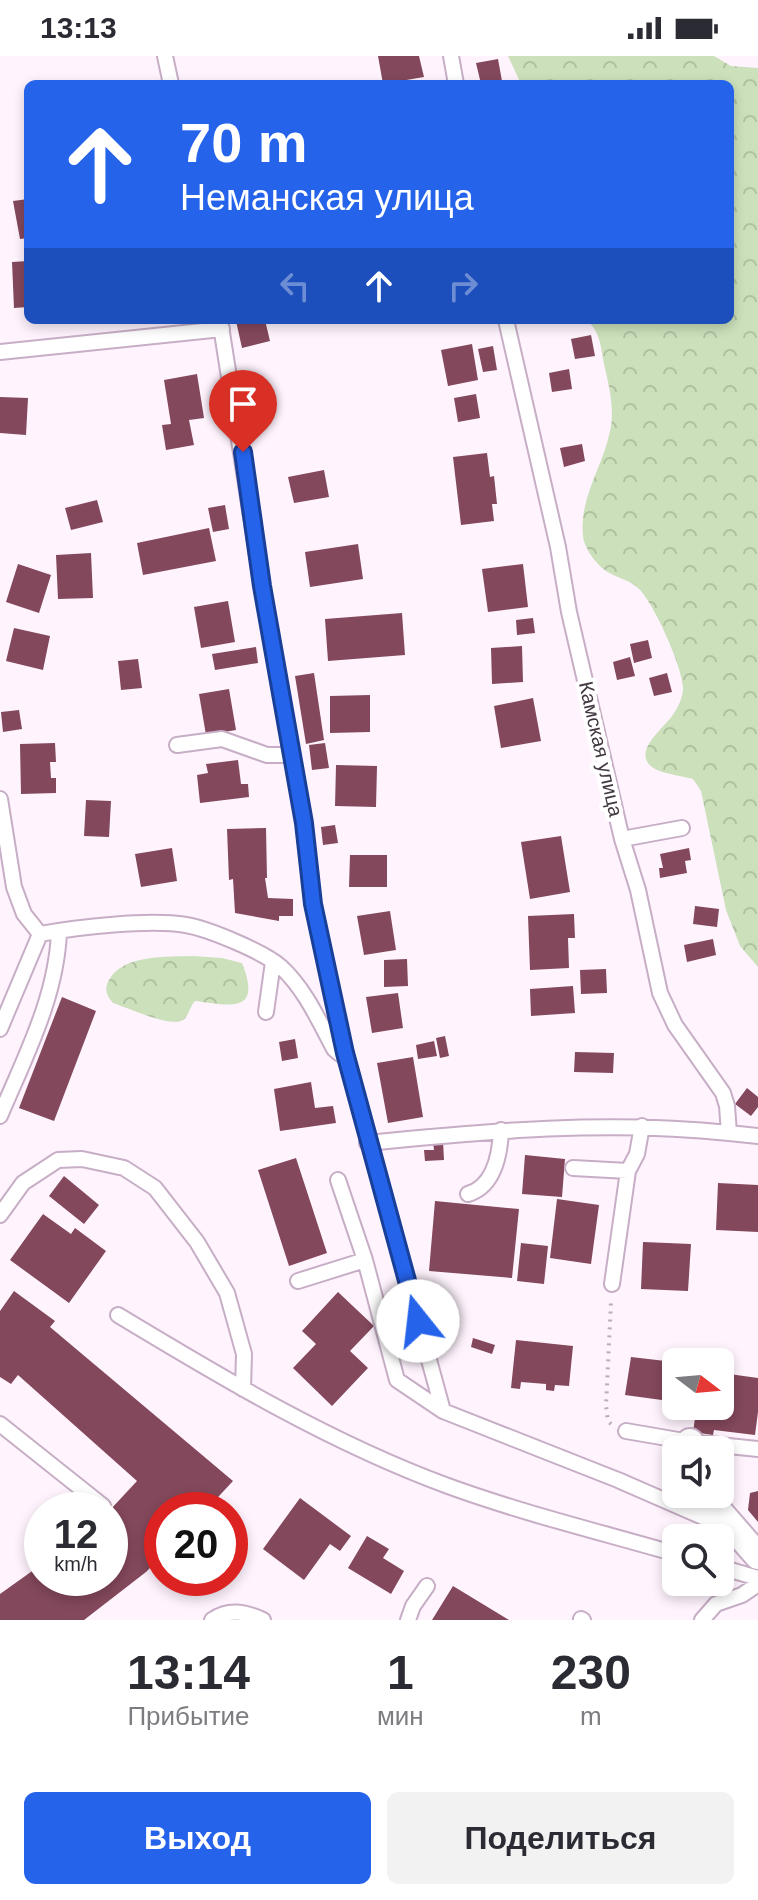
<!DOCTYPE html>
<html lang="ru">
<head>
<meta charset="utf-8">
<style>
	:root { --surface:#fff; --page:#f2f2f3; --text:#2b2b33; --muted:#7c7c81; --accent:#2563eb }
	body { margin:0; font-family:Helvetica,sans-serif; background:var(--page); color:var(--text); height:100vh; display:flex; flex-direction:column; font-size:30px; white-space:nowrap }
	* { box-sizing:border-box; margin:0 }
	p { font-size:26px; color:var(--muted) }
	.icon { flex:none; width:44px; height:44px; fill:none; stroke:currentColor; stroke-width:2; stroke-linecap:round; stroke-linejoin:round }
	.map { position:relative; height:1564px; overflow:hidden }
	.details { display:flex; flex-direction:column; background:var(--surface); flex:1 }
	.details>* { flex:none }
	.guide { position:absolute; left:24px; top:24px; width:710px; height:244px; border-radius:12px; box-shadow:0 4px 12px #0003; background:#2563eb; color:#fff; overflow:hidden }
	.needle { width:52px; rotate:106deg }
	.tools { position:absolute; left:662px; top:1292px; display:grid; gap:16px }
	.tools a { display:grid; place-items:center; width:72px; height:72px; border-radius:12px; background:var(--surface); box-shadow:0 4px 12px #0003; font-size:40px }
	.speed { position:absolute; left:24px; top:1436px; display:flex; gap:16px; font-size:40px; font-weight:700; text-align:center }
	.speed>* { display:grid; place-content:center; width:104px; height:104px; border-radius:50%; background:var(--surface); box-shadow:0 4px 12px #0003; line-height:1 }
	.speed small { font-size:20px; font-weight:400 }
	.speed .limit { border:12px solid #d22; background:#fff; color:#111 }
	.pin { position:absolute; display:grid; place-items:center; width:68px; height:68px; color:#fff; margin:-82px -34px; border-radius:50% 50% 50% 0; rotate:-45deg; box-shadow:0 0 8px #0007 }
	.pin .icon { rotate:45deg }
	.me { position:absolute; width:88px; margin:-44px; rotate:344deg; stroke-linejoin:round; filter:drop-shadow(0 0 6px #0008) }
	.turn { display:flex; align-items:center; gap:28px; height:168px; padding:0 24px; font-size:36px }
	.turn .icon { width:104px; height:104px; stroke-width:2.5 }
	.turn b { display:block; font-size:56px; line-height:68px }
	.lanes { display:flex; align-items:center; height:76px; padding:0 24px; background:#0003; justify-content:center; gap:40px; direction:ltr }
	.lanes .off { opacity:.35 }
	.eta { display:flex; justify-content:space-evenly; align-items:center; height:136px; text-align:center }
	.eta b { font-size:48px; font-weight:600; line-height:56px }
	.button { display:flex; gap:16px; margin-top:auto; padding:16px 24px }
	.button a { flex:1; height:92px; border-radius:12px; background:var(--accent); color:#fff; font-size:32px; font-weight:600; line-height:92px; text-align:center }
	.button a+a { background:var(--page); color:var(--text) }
	.status { display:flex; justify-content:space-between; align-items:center; height:56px; padding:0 40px; background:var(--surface); direction:ltr }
	.status svg { height:22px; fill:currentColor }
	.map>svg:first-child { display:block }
	.forest { fill:url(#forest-crowns) }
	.building { fill:#83485b }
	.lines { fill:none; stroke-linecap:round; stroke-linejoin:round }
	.lane-casing { stroke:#c7aec6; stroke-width:18 }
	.street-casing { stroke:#c7aec6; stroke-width:30 }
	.path { stroke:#b9aeb8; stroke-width:4; stroke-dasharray:2 6; stroke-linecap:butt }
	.lane { stroke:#fff; stroke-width:14 }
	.street { stroke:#fff; stroke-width:26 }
	.route-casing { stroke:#184099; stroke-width:20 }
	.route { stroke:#2563eb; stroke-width:14 }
	.labels { text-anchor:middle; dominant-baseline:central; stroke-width:8; stroke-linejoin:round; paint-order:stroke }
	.street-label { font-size:20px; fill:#423841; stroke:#fff }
</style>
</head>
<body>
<div class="status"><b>13:13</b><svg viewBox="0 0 49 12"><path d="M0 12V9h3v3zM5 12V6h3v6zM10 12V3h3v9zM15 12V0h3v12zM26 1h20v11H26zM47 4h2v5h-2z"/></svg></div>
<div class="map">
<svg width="758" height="1564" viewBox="0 0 758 1564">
	<defs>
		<pattern id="forest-crowns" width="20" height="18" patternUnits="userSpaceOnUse" patternTransform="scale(2)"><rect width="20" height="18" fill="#cbe0bb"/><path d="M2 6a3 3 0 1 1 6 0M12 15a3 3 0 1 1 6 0" fill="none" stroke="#b0c1a2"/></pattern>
	</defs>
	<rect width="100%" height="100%" fill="#fff4fe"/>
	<path class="forest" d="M508,0H714L731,10L758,12V911L740,890L726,854L701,735L693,723C682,720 667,718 657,714C627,699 664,672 672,660C678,652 683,641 683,632C683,612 653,545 638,532C628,523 616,522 606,515C596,508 584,492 583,480C579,441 603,411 610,375C615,353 609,330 604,308C601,291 600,276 587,264H730V28H521Z
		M193,900L222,902L242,907C262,957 232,950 195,945C190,950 188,963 181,965C167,970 128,952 113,947C106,939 104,933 109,924C123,898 168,901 193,900Z"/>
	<path class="building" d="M378,0H419L424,21L383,28Z
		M498,3L502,25L481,28L476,7Z
		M28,143V182L20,183L13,145Z
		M28,205V251L14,252L12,206Z
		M240,264H265L270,285L242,292L236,265Z
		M591,279L595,300L575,303L571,283Z
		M472,288L478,324L448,330L441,294Z
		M493,290L497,314L483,316L478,293Z
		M569,313L572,333L552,336L549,317Z
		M197,318L204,362L189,364L194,389L166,394L162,369L171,368L164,324Z
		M476,338L480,362L458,366L454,342Z
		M0,341L28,342L26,379L0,377Z
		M582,388L585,405L564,411L560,392Z
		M487,397L490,421L494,420L497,448H492L494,465L461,469L453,401Z
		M324,414L329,441L294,447L288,421Z
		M97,444L103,466L71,474L65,452Z
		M225,449L229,473L213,476L208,452Z
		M209,472L216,505L143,519L137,487Z
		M358,488L363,523L310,531L305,496Z
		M91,497L93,542L58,543L56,499Z
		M18,508L51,519L39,557L6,546Z
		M523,508L528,551L488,556L482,513Z
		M228,545L235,586L201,592L194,551Z
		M402,557L405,599L328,605L325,563Z
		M533,562L535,577L517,579L516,564Z
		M14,572L50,580L43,614L6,605Z
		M648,584L652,602L634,607L630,588Z
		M522,590L523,626L492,628L491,592Z
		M256,591L258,607L215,614L212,598Z
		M630,601L635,620L617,624L613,606Z
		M138,603L142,632L121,634L118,605Z
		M314,617L324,684L306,688L295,620Z
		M667,617L672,636L654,640L649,622Z
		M229,633L236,674L206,679L199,638Z
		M370,639V676L330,677V640Z
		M533,642L541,685L501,692L494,650Z
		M19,654L22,673L3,676L1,656Z
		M55,687L56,706H50L51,722H56V737L21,738L20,688Z
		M325,687L329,712L312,714L309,689Z
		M238,704L241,728H248L249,741L200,747L197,719L208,717L206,708Z
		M336,709L377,710L376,751L335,750Z
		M86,744L111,745L109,781L84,780Z
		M335,769L338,787L323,789L321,771Z
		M266,772L267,822H265L268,842L293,843V860H279V865L235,857L233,823L229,824L227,773Z
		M561,780L570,836L530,843L521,786Z
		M172,792L177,825L141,831L135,798Z
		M689,792L691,804L685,805L687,817L660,822L659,812H663L660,798Z
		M350,799H387V831H349Z
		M695,850L719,853L717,871L693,868Z
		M390,855L396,894L364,899L357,860Z
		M574,858L575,882H568L569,912L530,914L528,860Z
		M713,883L716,899L687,906L684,889Z
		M407,903L408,930L384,931V904Z
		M606,913L607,937L581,938L580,914Z
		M573,930L575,957L531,960L530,933Z
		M398,937L403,972L372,977L366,941Z
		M62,941L96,955L54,1065L19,1052Z
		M445,980L449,1000L440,1002L436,982Z
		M295,983L298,1002L282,1005L279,986Z
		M434,985L437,1000L418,1003L416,989Z
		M575,996L614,997L613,1017L574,1016Z
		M413,1001L423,1061L388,1067L377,1007Z
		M311,1026L315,1052L333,1050L336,1067L280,1075L274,1033Z
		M747,1032L758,1041V1051L751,1060L735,1048Z
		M443,1085L444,1104L425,1105L424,1094H434L433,1086Z
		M525,1099L565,1103L562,1141L522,1138Z
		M296,1102L327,1197L289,1210L258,1114Z
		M64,1120L99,1149L84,1168L49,1140Z
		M718,1127L758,1129V1176L716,1174Z
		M557,1143L599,1149L591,1208L550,1202Z
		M435,1145L519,1153L512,1222L429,1215Z
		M43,1158L71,1178L75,1172L106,1195L69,1247L10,1204Z
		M643,1186L691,1188L688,1235L641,1233Z
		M521,1187L548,1190L544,1228L517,1225Z
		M14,1235L55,1265L50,1271L233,1425L206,1454H162V1500L146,1516L84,1564H0V1538L42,1508V1522H110V1454L137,1425L18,1319L11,1328L0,1321V1255Z
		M338,1236L374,1270L350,1295L368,1312L332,1350L293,1312L316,1288L302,1275Z
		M473,1282L495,1289L492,1298L471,1291Z
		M516,1284L573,1290L569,1330L555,1329L554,1335L546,1334V1328L521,1326L520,1333L511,1332Z
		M631,1301L674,1306L669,1345L625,1339Z
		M722,1317L758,1322V1356L755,1379L714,1374L713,1379L693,1376L696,1355L716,1358L717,1350H720Z
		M758,1435V1466L748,1454L750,1437Z
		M300,1442L351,1480L340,1495L330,1488L304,1524L263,1493Z
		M367,1480L389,1493L383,1502L404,1515L391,1538L348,1512Z
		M453,1530L509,1564H432Z"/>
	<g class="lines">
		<defs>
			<path id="lane" d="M165,0L171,28
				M451,0L456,28
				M220,264L262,530L304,767L313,848L345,997
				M506,264L558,491L569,556L622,783L638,834L660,937L675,969L723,1037L727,1050L729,1077L758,1080
				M0,296L222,273
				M177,689L222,683L267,699H292
				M0,743L14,831L24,858L40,878
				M622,783L682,772
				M266,956L273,906
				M0,973L40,878C78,871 149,863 186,869C209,873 264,896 281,911C305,933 319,965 334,993L340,998L345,997L443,1355L618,1424L728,1472
				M0,1060C25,1001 57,940 59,875
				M367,1087C488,1075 608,1064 729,1077
				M573,1112L628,1115
				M338,1124L365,1204L397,1324L443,1355
				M468,1138C495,1130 500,1098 501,1074
				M0,1159L23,1127L58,1104L82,1103L124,1112L155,1132L197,1186L227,1237L244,1298L243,1333
				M298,1225L365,1204
				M612,1228L628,1115L637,1098L642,1070
				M118,1259C224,1323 331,1387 448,1430C522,1457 600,1476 676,1498
				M0,1368L103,1450
				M626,1375L690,1386L758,1393
				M720,1511L758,1522
				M581,1563L583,1564
				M212,1564C229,1552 246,1556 263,1564
				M408,1564L413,1550L427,1530
				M702,1564L716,1548L742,1539L758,1528"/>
			<path id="street" d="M690,1386V1394
				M704,1438L758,1500"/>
		</defs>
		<use href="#lane" class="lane-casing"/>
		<use href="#street" class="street-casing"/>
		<path class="path" d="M611,1368L608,1365L606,1350L611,1246"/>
		<use href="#lane" class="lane"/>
		<use href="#street" class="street"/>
	</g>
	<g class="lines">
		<defs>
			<path id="route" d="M243,396L262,530L304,767L313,848L345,997L418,1265"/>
		</defs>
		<use href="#route" class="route-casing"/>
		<use href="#route" class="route"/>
	</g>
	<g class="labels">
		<g class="street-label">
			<text transform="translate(601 693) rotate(77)">Камская улица</text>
		</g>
	</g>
</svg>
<div class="tools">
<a><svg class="needle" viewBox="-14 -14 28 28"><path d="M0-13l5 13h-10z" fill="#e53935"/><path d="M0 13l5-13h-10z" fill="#7c7c81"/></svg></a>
<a><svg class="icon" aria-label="sound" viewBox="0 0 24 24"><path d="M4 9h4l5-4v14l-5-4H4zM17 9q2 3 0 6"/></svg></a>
<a><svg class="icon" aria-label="search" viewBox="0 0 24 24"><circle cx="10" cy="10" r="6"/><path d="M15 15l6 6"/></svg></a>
</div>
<div class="speed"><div>12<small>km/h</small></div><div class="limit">20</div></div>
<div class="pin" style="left:243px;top:396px;background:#d93025"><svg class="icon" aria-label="arrive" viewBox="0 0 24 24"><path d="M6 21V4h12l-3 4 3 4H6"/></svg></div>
<svg class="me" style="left:418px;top:1265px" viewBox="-20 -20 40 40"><circle r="19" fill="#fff"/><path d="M0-13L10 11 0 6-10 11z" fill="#2563eb"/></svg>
<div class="guide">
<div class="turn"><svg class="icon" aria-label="ahead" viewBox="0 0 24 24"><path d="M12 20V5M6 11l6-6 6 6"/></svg><div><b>70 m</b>Неманская улица</div></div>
<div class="lanes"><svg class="icon off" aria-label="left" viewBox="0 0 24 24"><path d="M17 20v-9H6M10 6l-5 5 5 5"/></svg><svg class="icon" aria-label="ahead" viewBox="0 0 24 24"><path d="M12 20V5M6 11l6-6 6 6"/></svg><svg class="icon off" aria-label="right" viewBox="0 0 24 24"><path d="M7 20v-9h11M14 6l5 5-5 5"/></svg></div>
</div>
</div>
<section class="details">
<div class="eta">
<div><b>13:14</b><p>Прибытие</p></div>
<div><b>1</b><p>мин</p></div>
<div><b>230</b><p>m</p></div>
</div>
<div class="button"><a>Выход</a><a>Поделиться</a></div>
</section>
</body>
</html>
